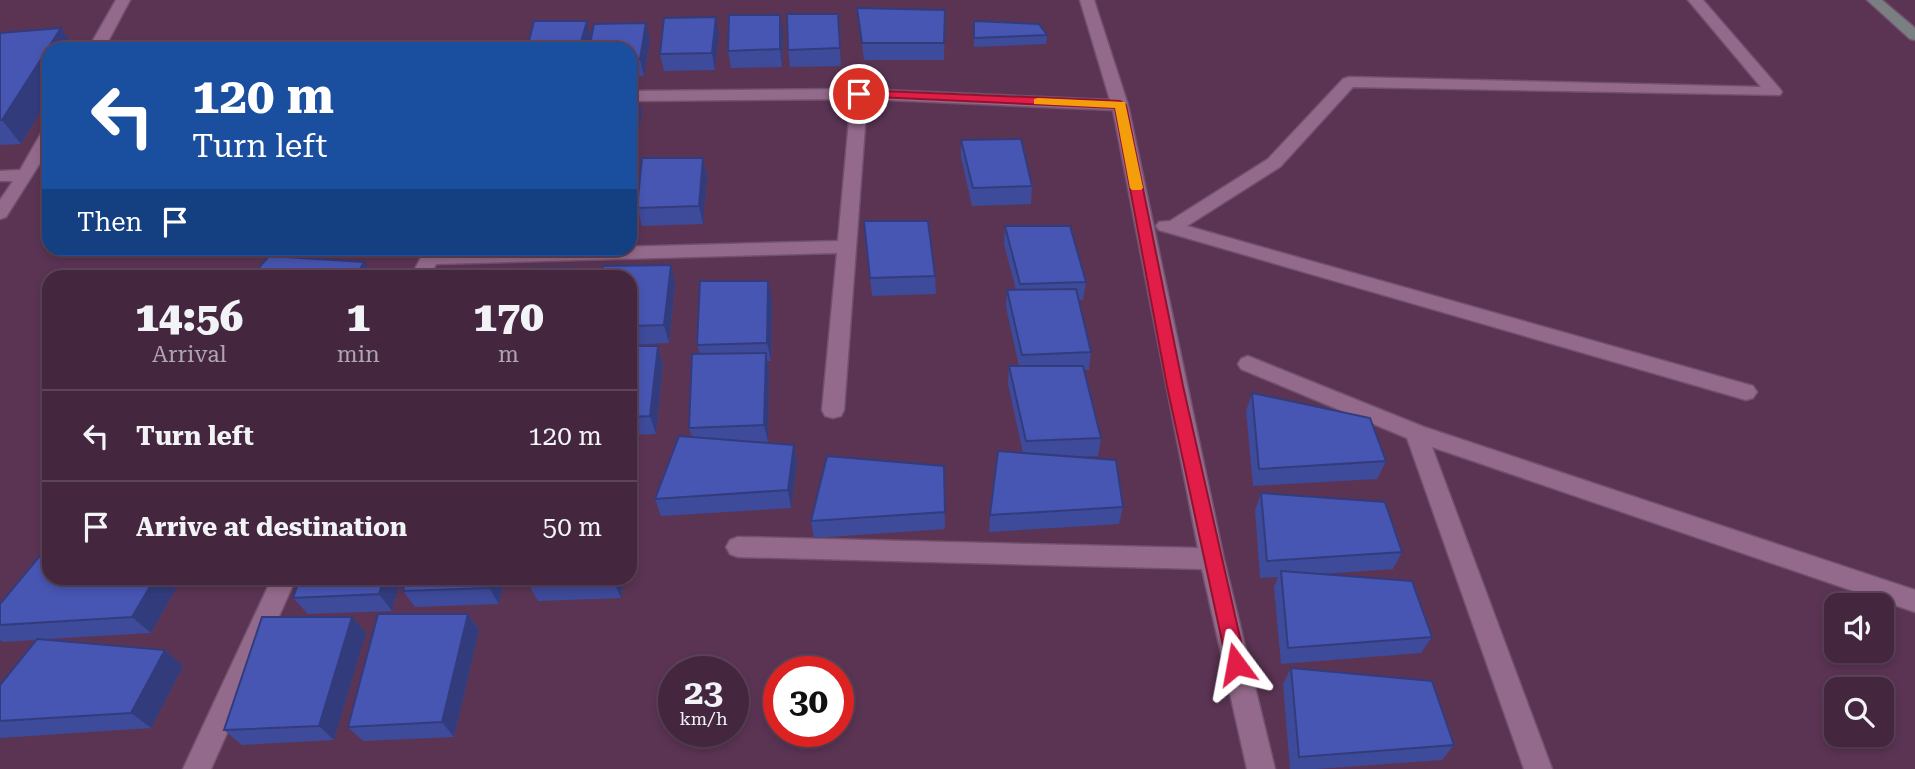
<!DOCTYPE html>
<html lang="en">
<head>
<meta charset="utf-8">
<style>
	:root { --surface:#44273f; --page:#4b2f46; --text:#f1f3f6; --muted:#afa5b0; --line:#5c4459 }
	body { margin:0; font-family:"Roboto Serif",serif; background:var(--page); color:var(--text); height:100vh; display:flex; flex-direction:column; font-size:26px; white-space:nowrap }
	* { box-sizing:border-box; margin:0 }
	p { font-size:23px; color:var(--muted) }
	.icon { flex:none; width:38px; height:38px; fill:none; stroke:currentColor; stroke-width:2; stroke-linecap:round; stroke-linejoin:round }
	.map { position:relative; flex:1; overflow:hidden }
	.side { position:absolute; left:42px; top:270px; width:595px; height:315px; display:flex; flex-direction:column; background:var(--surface); border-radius:21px; box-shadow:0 4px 10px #0003,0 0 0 2px var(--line) }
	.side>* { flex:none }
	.top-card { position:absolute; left:42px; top:42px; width:595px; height:214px; border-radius:21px; box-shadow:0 4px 10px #0003,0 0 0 2px var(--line); background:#1a4fa0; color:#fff; overflow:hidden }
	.tools { position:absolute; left:1824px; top:593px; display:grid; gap:14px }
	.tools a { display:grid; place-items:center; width:70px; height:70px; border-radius:14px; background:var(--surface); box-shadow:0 4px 10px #0003,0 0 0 2px var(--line); font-size:35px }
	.speed { position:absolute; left:658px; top:656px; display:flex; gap:14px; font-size:35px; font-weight:700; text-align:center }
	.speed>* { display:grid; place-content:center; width:91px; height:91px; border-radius:50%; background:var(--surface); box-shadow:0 4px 10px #0003,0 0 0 2px var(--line); line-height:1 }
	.speed small { font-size:18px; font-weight:400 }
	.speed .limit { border:10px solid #d22; background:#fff; color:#111 }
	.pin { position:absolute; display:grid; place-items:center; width:60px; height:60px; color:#fff; margin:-30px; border:4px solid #fff; border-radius:50%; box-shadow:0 2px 7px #0007 }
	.me { position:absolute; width:77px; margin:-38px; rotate:347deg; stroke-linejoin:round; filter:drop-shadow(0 0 5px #0008) }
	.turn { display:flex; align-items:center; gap:24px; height:147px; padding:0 35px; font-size:32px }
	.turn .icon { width:91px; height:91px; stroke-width:2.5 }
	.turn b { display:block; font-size:49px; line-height:60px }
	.then { display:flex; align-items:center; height:66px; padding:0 35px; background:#0003; gap:14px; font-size:26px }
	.eta { display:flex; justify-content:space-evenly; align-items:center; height:119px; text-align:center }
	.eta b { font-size:42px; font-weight:800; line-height:49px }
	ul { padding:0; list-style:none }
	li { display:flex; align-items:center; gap:21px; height:91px; padding:0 35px; border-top:2px solid var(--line) }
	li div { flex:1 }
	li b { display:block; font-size:26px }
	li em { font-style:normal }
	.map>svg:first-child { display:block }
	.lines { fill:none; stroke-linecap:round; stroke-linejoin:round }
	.street-casing { stroke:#72516c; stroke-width:3 }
	.secondary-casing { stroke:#72516c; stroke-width:3 }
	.street { fill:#946a8c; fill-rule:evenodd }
	.secondary { fill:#7a7f82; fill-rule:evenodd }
	.wall { fill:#3e4a9a }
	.shaded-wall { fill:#323c7d }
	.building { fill:#4856b3; stroke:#323c7d; stroke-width:2 }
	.route { fill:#e11d48; stroke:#92132f; stroke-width:2 }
	.slow { fill:#f59e0b }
</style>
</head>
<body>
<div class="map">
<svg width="1915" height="769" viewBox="0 0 1915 769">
	<rect width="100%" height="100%" fill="#5b3454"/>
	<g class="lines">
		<defs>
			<path id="street" d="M116,0H130L104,49H88Z
				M1080,0H1094L1128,105L1224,559L1275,769H1247L1202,569L738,557L730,554L726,547L730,540L738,537L1198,548L1113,110L867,99L844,410L841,416L833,418L825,416L822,410L837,253L436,264L430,276H411L423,254L430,252L838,241L851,99L630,101V91L859,89L1110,100Z
				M1688,0H1703L1780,89L1782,92L1780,95L1353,87L1280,167L1187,226L1746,384L1753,386L1757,392L1753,398L1746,400L1159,230L1156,226L1159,222L1170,221L1268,159L1343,79L1349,77L1761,87Z
				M49,129V149L6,217L0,219V200L13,181H0V171L20,170L43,130Z
				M1248,356L1424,427L1915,590V612L1432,447L1552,769H1524L1407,438L1241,369L1238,364L1241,359Z
				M272,578H296L211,769H183Z"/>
			<path id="secondary" d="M1867,0H1882L1915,28V40L1910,39Z"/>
		</defs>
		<use href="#street" class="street-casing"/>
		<use href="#secondary" class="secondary-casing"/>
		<use href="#street" class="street"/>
		<use href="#secondary" class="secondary"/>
	</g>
	<path class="wall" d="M857,8L945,10L944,60H864Z
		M838,14L841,66L790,67L788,50Z
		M974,21L1047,35L1046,44L974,47Z
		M783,32L782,67L731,68L728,51Z
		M0,33L49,49V97L21,144L0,145Z
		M719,34L715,70L664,71L660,54Z
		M591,38L650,40L644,76L630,77V49Z
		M630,95H637L642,112L635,155H630Z
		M961,140L1032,186L1031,204L972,206L961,157Z
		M703,158L707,176L703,224L642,226L637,208Z
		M864,221L935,276L936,294L872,296Z
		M1005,226L1086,282L1083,300H1078L1091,352L1089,370H1084L1101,438L1098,456L1069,457L1123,507L1119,524L989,532L990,515L1023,453L1008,384L1009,366H1019L1006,307L1007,290H1016L1004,244Z
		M630,276L675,283L669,343L630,345Z
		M772,299L771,361H767L769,371L768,442L762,443L794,445L797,463L791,508L661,516L655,499L692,437L689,428L700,354L697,345Z
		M630,346H658L663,364L656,434L630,435Z
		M1252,393L1386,461L1377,479L1253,486L1246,411Z
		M944,466L945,529L814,538L811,521Z
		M1261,493L1402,552L1393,569L1320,574L1432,637L1421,653L1281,664L1274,587L1278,577L1260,578L1255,510Z
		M401,578L392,611L308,614L293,598Z
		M504,578L499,604L415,607L403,591Z
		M530,578H623L621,598L538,601L529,585Z
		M181,579L151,633L46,639L165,650L183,666L151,728L0,738V685L35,640L3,642L0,640V604Z
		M468,614L479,630L454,737L363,741L348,727Z
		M352,617L366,633L334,740L242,745L224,730Z
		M1291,668L1454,745L1442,760L1317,769H1290L1283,684Z"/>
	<path class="shaded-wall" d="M780,15L783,32L782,67L780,49Z
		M716,17L719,34L715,70L712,53Z
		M587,21L591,38L589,49H579Z
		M646,23L650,40L644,76L640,59Z
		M61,28L75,49H49V97L21,144L2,120Z
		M637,95L642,112L635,155L630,136Z
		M703,158L707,176L703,224L699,206Z
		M364,262L372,276H356Z
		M671,265L675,283L669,343L664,325Z
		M573,268L576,276H571Z
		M768,281L772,299L771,361L767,343Z
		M658,346L663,364L656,434L650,416Z
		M766,353L769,371L768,442L764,425Z
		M794,445L797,463L791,508L788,490Z
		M155,578H180L181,579L151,633L132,617Z
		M384,578H401L392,611L379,594Z
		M491,578H504L499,604L489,588Z
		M614,578H623L621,598L613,581Z
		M468,614L479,630L454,737L442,722Z
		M352,617L366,633L334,740L319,726Z
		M165,650L183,666L151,728L131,713Z"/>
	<path class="building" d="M857,8L945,10L944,43H862Z
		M787,14H838L840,48L788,50Z
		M729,15H780V49L728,51Z
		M716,17L712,53L660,54L664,18Z
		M534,21H587L579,49H527Z
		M974,21L1039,24L1047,35L974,38Z
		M646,23L640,59H630V49H589L594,24Z
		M61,28L2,120H0V33Z
		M630,95H637L630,136Z
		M1021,139L1032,186L973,188L961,140Z
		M642,158H703L699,206L637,208Z
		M864,221H928L935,276L870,278Z
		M1005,226H1070L1086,282L1020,284Z
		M269,256L364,262L356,276H252Z
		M671,265L664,325L630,326V276H602L603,266Z
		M573,268L571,276H504L505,269Z
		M491,270L489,276H422L424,271Z
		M700,281H768L767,343L697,345Z
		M1076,289L1091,352L1022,355L1007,290Z
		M630,346H658L650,416L630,417Z
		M766,353L764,425L689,428L692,354Z
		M1009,366H1083L1101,438L1026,441Z
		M1252,393L1370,418L1386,461L1259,469Z
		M679,436L794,445L788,490L655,499Z
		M998,451L1116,460L1123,507L990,515Z
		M827,456L944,466L945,512L811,521Z
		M1261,493L1385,502L1402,552L1267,561Z
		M43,552H49V578H155L132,617L0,625V604Z
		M1281,571L1412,581L1432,637L1288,648Z
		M300,578H384L379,594L293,598Z
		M406,578H491L489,588L403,591Z
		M530,578H614L613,581L529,585Z
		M378,614H468L442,722L348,727Z
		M262,617H352L319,726L224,730Z
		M37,639L165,650L131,713L0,721V685Z
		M1291,668L1432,681L1454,745L1299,757Z"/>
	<path class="route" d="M859,90L1120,101L1126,105L1183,386L1246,664L1243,671L1236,673L1229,671L1227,664L1167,386L1115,108L855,96V91Z"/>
	<path class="slow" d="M1038,98L1125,102L1143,188L1141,190H1132L1130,188L1115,108L1034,104V99Z"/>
</svg>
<div class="tools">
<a><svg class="icon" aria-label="sound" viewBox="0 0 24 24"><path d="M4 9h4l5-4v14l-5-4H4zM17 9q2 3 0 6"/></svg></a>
<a><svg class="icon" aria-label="search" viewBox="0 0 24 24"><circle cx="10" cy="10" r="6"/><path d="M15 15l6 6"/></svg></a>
</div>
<div class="speed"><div>23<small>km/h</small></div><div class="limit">30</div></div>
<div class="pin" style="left:859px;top:94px;background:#d93025"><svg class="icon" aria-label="arrive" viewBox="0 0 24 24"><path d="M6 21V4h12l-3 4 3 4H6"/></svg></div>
<svg class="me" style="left:1236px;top:664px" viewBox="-20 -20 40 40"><path d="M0-17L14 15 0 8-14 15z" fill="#e11d48" stroke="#fff" stroke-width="4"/></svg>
<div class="top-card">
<div class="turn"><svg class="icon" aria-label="left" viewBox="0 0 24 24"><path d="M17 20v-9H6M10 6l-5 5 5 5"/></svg><div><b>120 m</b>Turn left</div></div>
<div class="then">Then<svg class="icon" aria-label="arrive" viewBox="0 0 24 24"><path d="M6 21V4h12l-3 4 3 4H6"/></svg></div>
</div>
<section class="side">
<div class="eta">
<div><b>14:56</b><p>Arrival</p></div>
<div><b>1</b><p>min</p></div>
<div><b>170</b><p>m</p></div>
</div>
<ul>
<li><svg class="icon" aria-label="left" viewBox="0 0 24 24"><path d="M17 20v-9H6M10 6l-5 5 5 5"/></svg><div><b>Turn left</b></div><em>120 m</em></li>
<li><svg class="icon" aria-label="arrive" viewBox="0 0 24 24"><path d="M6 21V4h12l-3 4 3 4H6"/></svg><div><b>Arrive at destination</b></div><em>50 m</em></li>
</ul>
</section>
</div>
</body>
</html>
